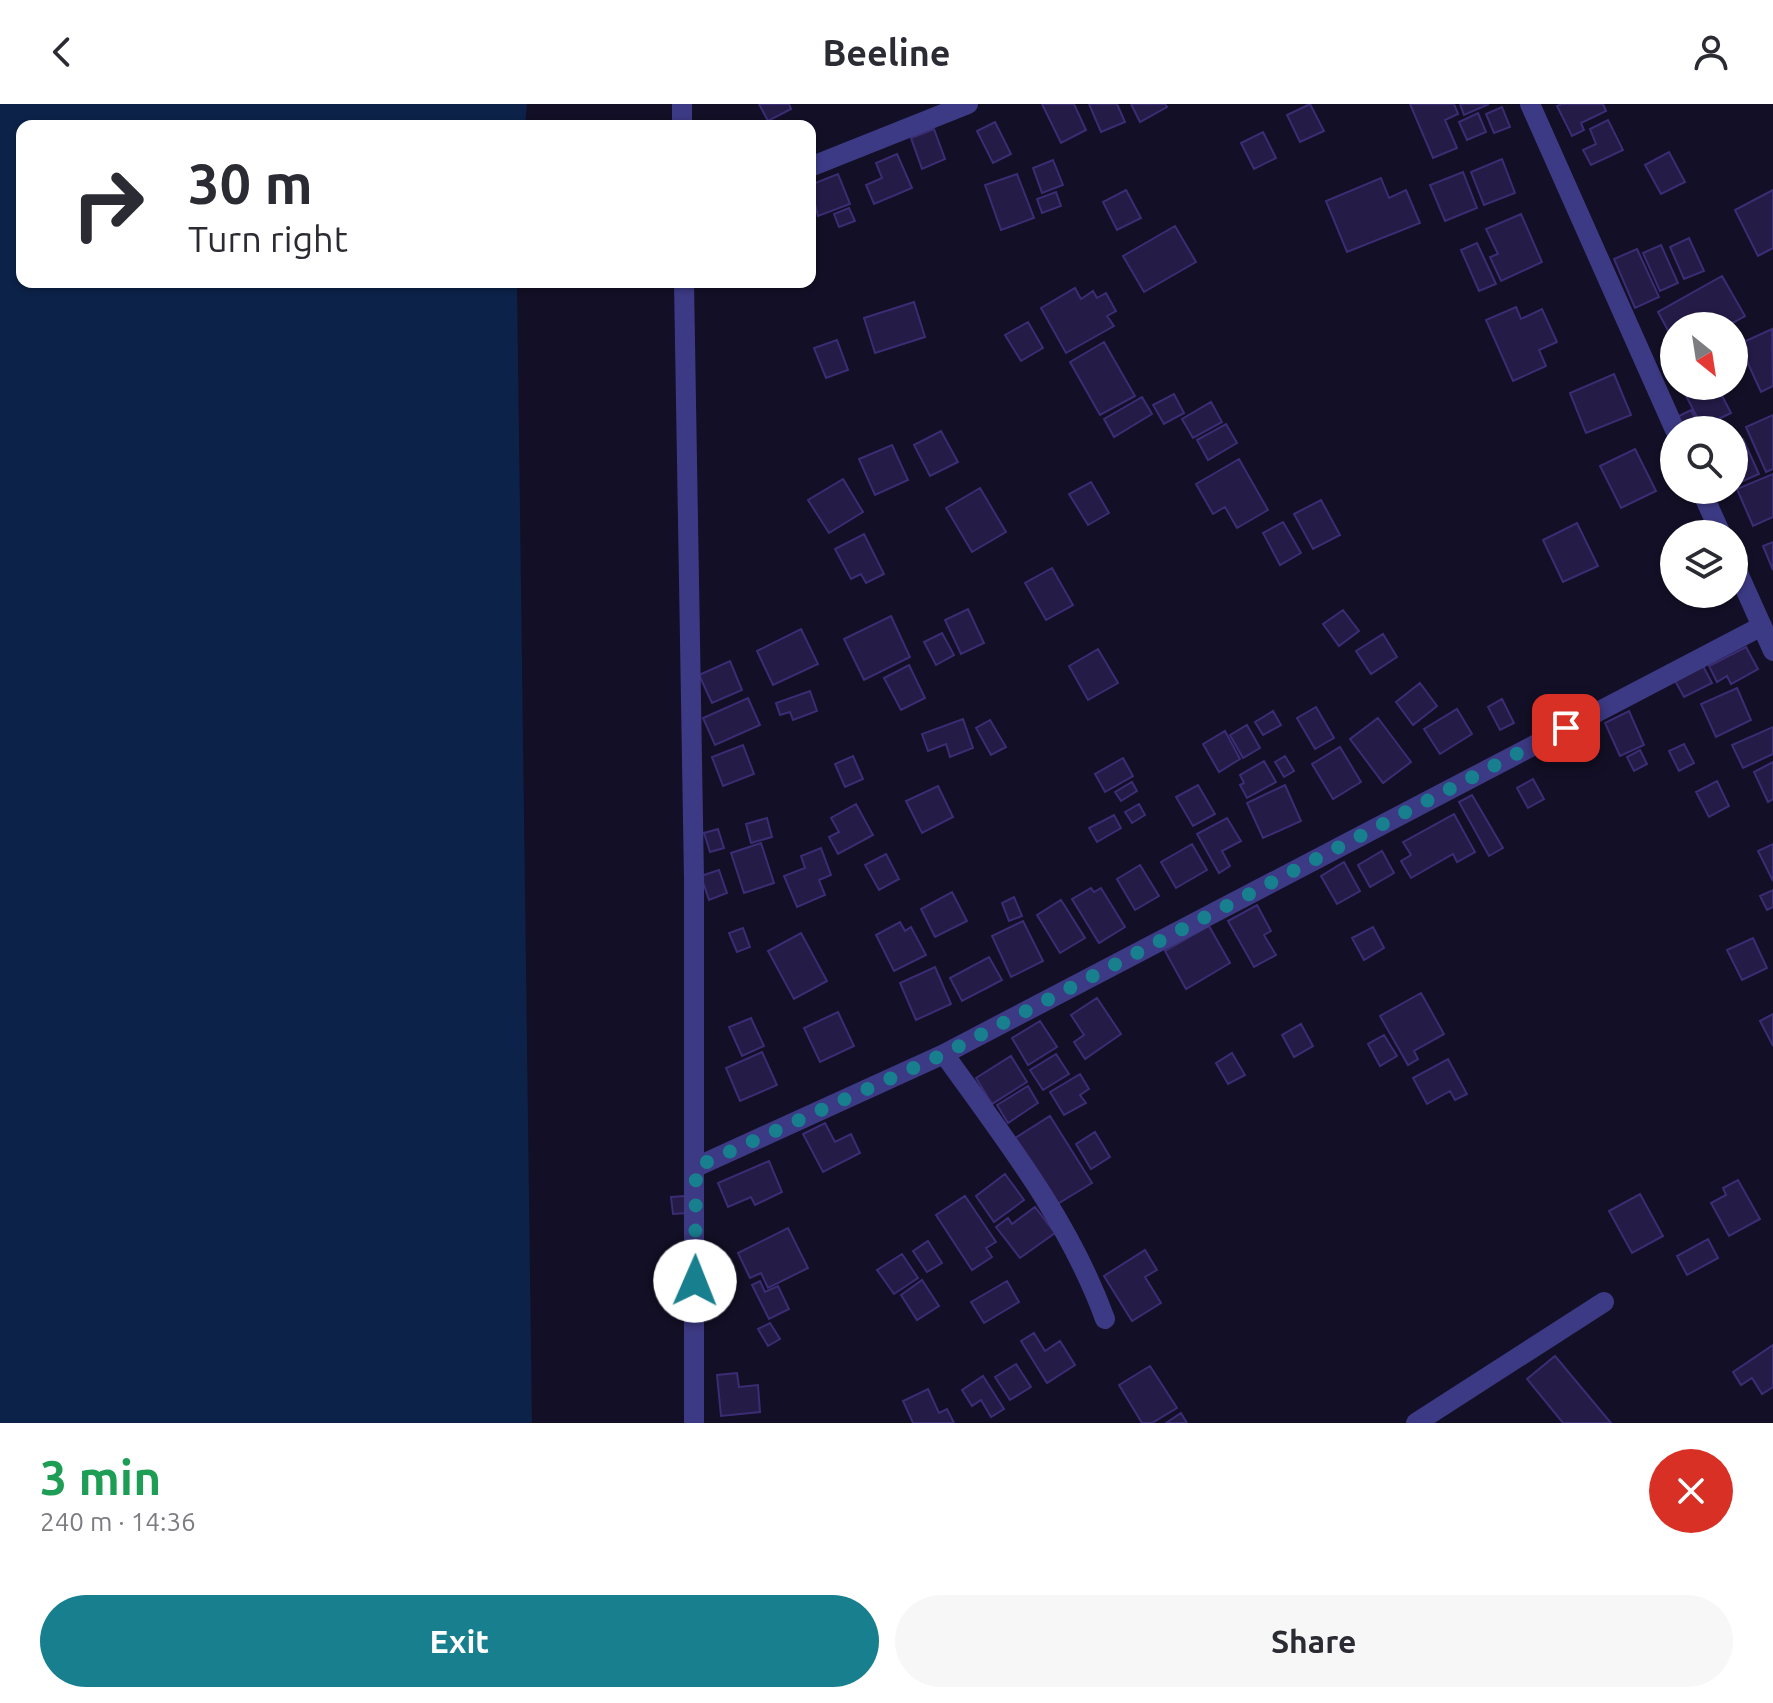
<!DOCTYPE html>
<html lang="en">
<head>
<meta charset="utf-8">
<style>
	:root { --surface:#fff; --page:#f7f7f7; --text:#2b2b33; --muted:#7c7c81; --accent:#187f8f }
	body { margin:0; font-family:Ubuntu,sans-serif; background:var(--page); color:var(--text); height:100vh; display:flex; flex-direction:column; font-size:30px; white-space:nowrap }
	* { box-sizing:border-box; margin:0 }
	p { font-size:26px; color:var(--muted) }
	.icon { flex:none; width:44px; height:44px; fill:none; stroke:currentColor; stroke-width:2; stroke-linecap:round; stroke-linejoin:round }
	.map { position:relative; height:1319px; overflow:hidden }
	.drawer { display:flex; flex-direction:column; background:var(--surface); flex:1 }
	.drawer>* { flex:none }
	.banner { position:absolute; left:16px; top:16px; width:800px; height:168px; border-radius:16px; box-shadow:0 2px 6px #0004; background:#fff; color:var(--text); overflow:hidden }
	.needle { width:52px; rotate:150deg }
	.controls { position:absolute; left:1660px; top:208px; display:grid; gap:16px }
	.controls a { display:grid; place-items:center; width:88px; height:88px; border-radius:50%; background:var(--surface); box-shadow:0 2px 6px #0004; font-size:40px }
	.pin { position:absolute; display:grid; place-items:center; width:68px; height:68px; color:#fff; margin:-34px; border-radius:16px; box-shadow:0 4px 12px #0006 }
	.me { position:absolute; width:88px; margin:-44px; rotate:1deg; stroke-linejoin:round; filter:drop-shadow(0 0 6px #0008) }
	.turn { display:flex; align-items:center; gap:28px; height:168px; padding:0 40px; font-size:36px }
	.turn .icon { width:104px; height:104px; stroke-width:2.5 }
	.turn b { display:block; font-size:56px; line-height:68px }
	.round { display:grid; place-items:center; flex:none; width:84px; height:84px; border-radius:42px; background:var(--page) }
	.overview { display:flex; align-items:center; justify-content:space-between; height:136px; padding:0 40px }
	h1 { font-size:48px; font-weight:700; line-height:60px; color:#1e9e55 }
	.cta { display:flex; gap:16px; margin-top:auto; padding:16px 40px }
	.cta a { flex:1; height:92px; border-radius:48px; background:var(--accent); color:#fff; font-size:32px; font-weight:700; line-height:92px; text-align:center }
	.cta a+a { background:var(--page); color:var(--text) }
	header { display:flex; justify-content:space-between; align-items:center; height:104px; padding:0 40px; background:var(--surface); font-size:36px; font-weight:700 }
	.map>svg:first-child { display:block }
	.water { fill:#0c2248 }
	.building { fill:#241b47; stroke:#3b2d73; stroke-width:2 }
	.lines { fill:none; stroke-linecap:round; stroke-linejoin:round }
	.minor { stroke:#3d3a85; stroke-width:20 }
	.route { stroke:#187f8f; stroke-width:14; stroke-dasharray:0 25.2 }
</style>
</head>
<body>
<header><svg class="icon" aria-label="back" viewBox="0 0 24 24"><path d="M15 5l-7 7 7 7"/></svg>Beeline<svg class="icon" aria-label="person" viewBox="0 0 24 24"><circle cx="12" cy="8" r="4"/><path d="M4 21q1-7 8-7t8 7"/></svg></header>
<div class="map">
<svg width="1773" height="1319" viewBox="0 0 1773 1319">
	<rect width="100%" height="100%" fill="#130f26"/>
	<path class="water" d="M0,0H527L525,22H22V178H517L532,1319H0Z"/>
	<path class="building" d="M759,0H789L791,5L768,17Z
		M1042,0H1074L1086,26L1061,39Z
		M1089,0H1117L1125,18L1101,28Z
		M1131,0H1165L1167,3L1140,18Z
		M1310,0L1324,27L1300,38L1287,11Z
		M1410,0H1454L1458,10L1445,16L1457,44L1433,54Z
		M1460,0H1489L1464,11Z
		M1562,0H1603L1606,7L1581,19L1584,26L1572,32L1557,2Z
		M1502,3L1510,23L1494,29L1486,10Z
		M1478,9L1486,28L1467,36L1459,18Z
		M1608,16L1623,46L1591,61L1583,46L1596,40L1590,25Z
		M995,18L1011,50L993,59L977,27Z
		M934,25L945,55L922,65L911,34Z
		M1263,28L1276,54L1254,65L1241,39Z
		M1669,48L1685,78L1661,90L1645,61Z
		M897,50L912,84L874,100L866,81L882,74L876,59Z
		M1502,55L1515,89L1484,101L1471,68Z
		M1053,56L1063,81L1042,89L1033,64Z
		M1463,68L1477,104L1445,117L1430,81Z
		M838,70L850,100L818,112L810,81Z
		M1017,70L1034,114L1001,126L985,81Z
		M1381,74L1389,94L1406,86L1420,119L1347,148L1326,97Z
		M1126,86L1141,114L1117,126L1103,98Z
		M1773,86V144L1758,152L1735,106Z
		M1056,88L1061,102L1042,109L1037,95Z
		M849,104L855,117L839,123L834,110Z
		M1521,110L1542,158L1501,177L1490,153L1498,150L1486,125Z
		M1175,122L1196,158L1144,188L1123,152Z
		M1689,134L1704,167L1684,175L1670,143Z
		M1477,139L1496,180L1479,187L1461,146Z
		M1661,141L1678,179L1660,187L1643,149Z
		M1637,145L1659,193L1635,204L1614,155Z
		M1722,172L1745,212L1727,222H1706L1702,215L1689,222H1674L1671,232L1658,208Z
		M1075,184L1081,195L1093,187L1097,194L1106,189L1116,207L1107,212L1114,222L1066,249L1041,204Z
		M914,198L925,233L875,249L864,214Z
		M1516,203L1521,215L1542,205L1557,238L1539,246L1546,262L1513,277L1486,216Z
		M1028,218L1043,244L1021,257L1005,231Z
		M1772,225L1773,282L1761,288L1739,240Z
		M837,236L848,266L826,274L814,244Z
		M1104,238L1135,292L1100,311L1070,258Z
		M1614,270L1631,311L1586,329L1570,289Z
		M1686,282H1717L1731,309L1702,323L1682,284Z
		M1174,290L1184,309L1164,320L1153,301Z
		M1142,293L1152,310L1114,333L1104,315Z
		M1211,298L1222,318L1193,334L1182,315Z
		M1691,306L1701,326H1684L1677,313Z
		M1773,311V365L1766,368L1746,323Z
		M1226,320L1237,339L1208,356L1197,336Z
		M941,327L958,358L930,372L914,341Z
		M1743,335L1759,370L1734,381V339Z
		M892,341L908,376L875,391L859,355Z
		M1635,345L1656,387L1621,404L1600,362Z
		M1239,355L1268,406L1237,424L1225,403L1213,410L1196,380Z
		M1773,370V413L1753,422L1737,385Z
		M843,375L863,408L829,429L808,396Z
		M1091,378L1109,409L1088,421L1069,390Z
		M980,384L1006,428L972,448L946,404Z
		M1321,396L1340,431L1313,445L1294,410Z
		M1283,418L1301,449L1280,461L1263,429Z
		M1577,419L1598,462L1563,478L1543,436Z
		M864,430L884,470L866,479L861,470L851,475L835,445Z
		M1773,438V466L1763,442Z
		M1052,464L1073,501L1046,516L1025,479Z
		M968,505L984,539L961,550L945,516Z
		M1343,506L1359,527L1339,542L1323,520Z
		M891,512L910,553L864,576L844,535Z
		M801,525L818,560L773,581L757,547Z
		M942,529L954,551L936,561L924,538Z
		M1383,530L1397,553L1371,570L1356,547Z
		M1746,543L1758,565L1731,580L1727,572L1717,578L1709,562Z
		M1098,545L1118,579L1088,596L1069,562Z
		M730,557L742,586L712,599L699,571Z
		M1702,560L1712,579L1684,593L1674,575Z
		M909,561L925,594L901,606L884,574Z
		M1420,579L1437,602L1413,621L1396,598Z
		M1737,584L1751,616L1716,633L1701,600Z
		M810,587L817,607L793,616L790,608L780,611L776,599Z
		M748,594L760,621L715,641L703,614Z
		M1502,595L1514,619L1500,626L1488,603Z
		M1316,603L1334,634L1315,645L1297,614Z
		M1457,605L1472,630L1440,650L1424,625Z
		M1273,607L1281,621L1263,631L1255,618Z
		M1629,607L1644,641L1620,652L1605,619Z
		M1378,614L1411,658L1383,679L1350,635Z
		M963,615L973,644L950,653L946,640L928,647L922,630Z
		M990,616L1006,643L991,651L976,624Z
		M1247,621L1260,644L1243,654L1230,631Z
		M1773,623V650L1743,664L1732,641Z
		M1225,627L1240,655L1219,668L1203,640Z
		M1684,640L1694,659L1679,667L1669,647Z
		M743,641L754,670L723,682L712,653Z
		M1340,643L1361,678L1333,695L1312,660Z
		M1640,646L1647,660L1634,667L1627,653Z
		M853,652L863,675L845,683L835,660Z
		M1285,652L1294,667L1284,673L1275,658Z
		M1123,654L1133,672L1105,688L1095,670Z
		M1264,657L1276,678L1247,694L1240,681L1244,679L1240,671Z
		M1773,658V695L1768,698L1754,668Z
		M1533,675L1544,695L1528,704L1517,684Z
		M1717,677L1729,702L1709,713L1696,688Z
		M1132,678L1137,687L1121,697L1115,688Z
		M1198,681L1215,710L1193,722L1176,693Z
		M1285,681L1301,717L1263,734L1247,699Z
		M938,682L953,713L922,729L906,697Z
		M1472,691L1503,744L1489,752L1459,698Z
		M856,700L873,731L838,750L829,733L839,728L831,714Z
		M1139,700L1145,711L1132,719L1125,708Z
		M1454,710L1475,748L1457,758L1453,750L1411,774L1401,757L1411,751L1403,738Z
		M1114,711L1121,724L1097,738L1089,724Z
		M767,714L772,733L751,739L746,720Z
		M1227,714L1241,737L1222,747L1230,762L1219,769L1197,730Z
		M718,725L724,744L710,748L704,729Z
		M761,739L774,779L744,789L731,749Z
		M1192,740L1207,766L1176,784L1161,758Z
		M1773,740V777L1758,747Z
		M821,744L831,771L819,776L825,791L797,803L784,772L805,764L801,752Z
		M1382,747L1394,769L1370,783L1358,761Z
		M886,750L899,775L879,786L865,761Z
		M1344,758L1360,787L1337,800L1321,772Z
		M1140,761L1159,792L1135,806L1117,775Z
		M719,766L727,789L709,796L701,772Z
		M1091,784L1094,788L1101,784L1125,823L1099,839L1072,795Z
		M1773,786V803L1767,806L1760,792Z
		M952,788L967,817L935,833L921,805Z
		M1014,793L1022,812L1009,817L1002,799Z
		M1061,796L1085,834L1060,849L1037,811Z
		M1257,801L1271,827L1264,831L1276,851L1254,863L1228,817Z
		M1023,817L1043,857L1011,873L992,832Z
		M900,818L905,827L911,823L926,851L894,867L876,831Z
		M1209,822L1230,859L1186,885L1165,847Z
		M1373,823L1384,844L1364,856L1352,834Z
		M743,824L750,843L737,848L729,829Z
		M801,829L827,877L794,895L768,847Z
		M1753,834L1767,864L1742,876L1727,846Z
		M989,853L1002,876L962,897L950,874Z
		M935,863L951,900L916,916L900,879Z
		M1421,889L1444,930L1414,947L1418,955L1408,961L1380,912Z
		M1097,894L1121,930L1085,955L1074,938L1084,931L1071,911Z
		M838,908L854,942L820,958L804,924Z
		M1773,910V942L1760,917Z
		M751,914L764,942L742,952L729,923Z
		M1040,917L1057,943L1028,961L1012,934Z
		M1301,920L1313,942L1294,953L1282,931Z
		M1384,931L1397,952L1380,962L1368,940Z
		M762,948L777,981L740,997L726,964Z
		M1232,949L1245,971L1228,980L1216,959Z
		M1056,950L1069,970L1043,986L1030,966Z
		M1011,952L1027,978L992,1000L976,974Z
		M1448,955L1467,990L1455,996L1450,987L1427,1000L1413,974Z
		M1080,970L1089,985L1080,991L1086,999L1064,1011L1050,988Z
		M1028,982L1038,999L1008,1019L997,1001Z
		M1050,1012L1092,1079L1056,1101L1015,1034Z
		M825,1019L835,1038L851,1030L860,1049L823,1068L803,1030Z
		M1095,1028L1110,1053L1091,1065L1076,1040Z
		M769,1057L782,1088L755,1101L751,1093L728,1103L718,1079Z
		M1005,1070L1024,1096L994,1118L976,1092Z
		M1738,1076L1760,1115L1729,1132L1711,1099L1726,1091L1723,1084Z
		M1640,1090L1663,1132L1632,1149L1609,1107Z
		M685,1092L687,1109L673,1110L671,1093Z
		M965,1092L996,1138L986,1144L992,1153L972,1166L936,1111Z
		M1035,1103L1055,1129L1020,1154L996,1123L1008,1114L1012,1120Z
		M788,1124L808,1164L768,1184L761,1169L750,1174L738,1149Z
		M1708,1135L1718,1154L1687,1171L1677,1152Z
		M928,1137L942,1159L927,1168L913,1147Z
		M1145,1146L1157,1166L1145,1173L1161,1199L1132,1217L1104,1172Z
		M902,1150L918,1174L894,1190L877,1166Z
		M922,1176L939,1202L917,1216L901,1191Z
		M760,1177L765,1188L778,1182L789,1205L769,1215L752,1181Z
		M1007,1177L1019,1198L984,1219L971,1198Z
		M770,1219L780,1235L768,1242L758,1225Z
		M1034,1229L1045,1247L1060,1237L1075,1261L1047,1279L1021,1237Z
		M1773,1241V1283L1762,1290L1752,1274L1741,1281L1733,1268Z
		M1555,1252L1611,1319H1563L1527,1275Z
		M1016,1260L1031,1283L1010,1296L995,1273Z
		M1150,1262L1177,1304L1152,1319H1142L1119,1281Z
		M737,1269L739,1283L758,1281L760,1308L721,1312L717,1271Z
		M983,1272L1004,1305L991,1313L981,1296L972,1302L962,1286Z
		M928,1285L939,1309L947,1305L954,1319H913L903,1297Z
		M1181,1309L1187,1319H1166Z"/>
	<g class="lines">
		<path class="minor" d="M682,0V22
			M1530,0L1675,326
			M810,63L968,0
			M684,178L694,776V1319
			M1701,386L1721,430
			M1734,460L1773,547
			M944,950C1005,1035 1069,1116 1105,1215
			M696,1063L944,950L1762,522
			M1416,1319L1604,1198"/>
	</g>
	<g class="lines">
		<path class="route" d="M695,1177L696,1063L944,950L1566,624"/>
	</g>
</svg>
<div class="controls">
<a><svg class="needle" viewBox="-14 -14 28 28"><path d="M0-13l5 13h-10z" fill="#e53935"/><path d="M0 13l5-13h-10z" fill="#7c7c81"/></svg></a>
<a><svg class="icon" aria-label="search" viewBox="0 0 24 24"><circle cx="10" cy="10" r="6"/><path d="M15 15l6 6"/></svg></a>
<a><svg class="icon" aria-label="layers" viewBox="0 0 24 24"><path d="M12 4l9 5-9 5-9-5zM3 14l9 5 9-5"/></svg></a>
</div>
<div class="pin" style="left:1566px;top:624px;background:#d93025"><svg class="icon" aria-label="arrive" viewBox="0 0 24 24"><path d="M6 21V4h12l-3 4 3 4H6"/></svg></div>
<svg class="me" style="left:695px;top:1177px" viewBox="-20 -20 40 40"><circle r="19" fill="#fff"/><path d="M0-13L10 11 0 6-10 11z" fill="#187f8f"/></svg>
<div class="banner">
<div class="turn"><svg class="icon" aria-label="right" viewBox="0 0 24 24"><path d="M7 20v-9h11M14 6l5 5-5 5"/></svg><div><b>30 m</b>Turn right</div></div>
</div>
</div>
<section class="drawer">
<div class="overview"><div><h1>3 min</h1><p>240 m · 14:36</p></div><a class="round" style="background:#d93025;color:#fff"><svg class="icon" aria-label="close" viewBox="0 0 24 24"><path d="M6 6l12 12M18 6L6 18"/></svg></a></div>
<div class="cta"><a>Exit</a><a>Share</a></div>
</section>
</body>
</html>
